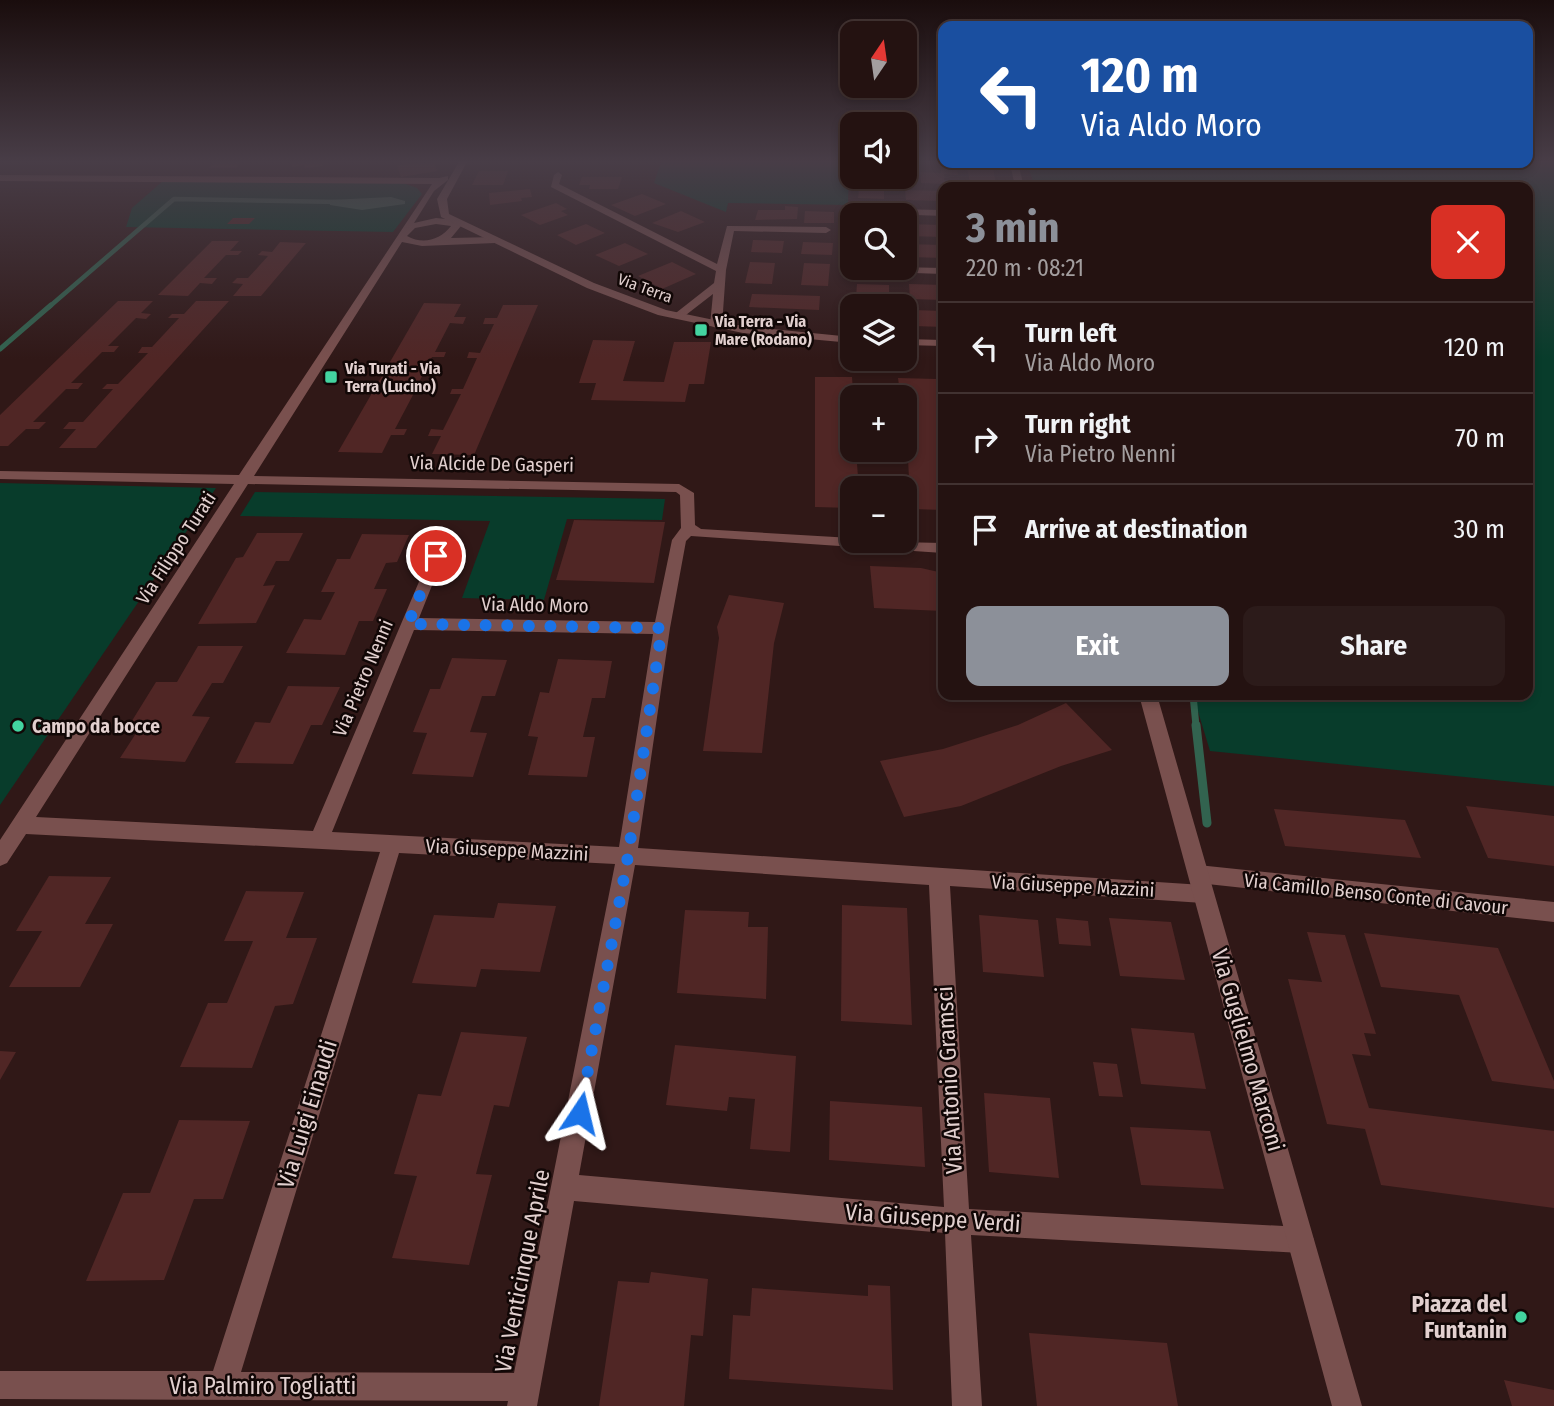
<!DOCTYPE html>
<html lang="en">
<head>
<meta charset="utf-8">
<style>
	:root { --surface:#241211; --page:#2c1b1a; --text:#f1f3f6; --muted:#a39e9f; --line:#413231; --accent:#8c9099 }
	body { margin:0; font-family:"Fira Sans Condensed",sans-serif; background:var(--page); color:var(--text); height:100vh; display:flex; flex-direction:column; font-size:26px; white-space:nowrap }
	* { box-sizing:border-box; margin:0 }
	p { font-size:23px; color:var(--muted) }
	.icon { flex:none; width:38px; height:38px; fill:none; stroke:currentColor; stroke-width:2; stroke-linecap:round; stroke-linejoin:round }
	.map { position:relative; flex:1; overflow:hidden }
	.drawer { position:absolute; left:938px; top:182px; width:595px; height:518px; display:flex; flex-direction:column; background:var(--surface); border-radius:14px; box-shadow:0 4px 10px #0003,0 0 0 2px var(--line) }
	.drawer>* { flex:none }
	.banner { position:absolute; left:938px; top:21px; width:595px; height:147px; border-radius:14px; box-shadow:0 4px 10px #0003,0 0 0 2px var(--line); background:#1a4fa0; color:#fff; overflow:hidden }
	.needle { width:46px; rotate:13deg }
	.fabs { position:absolute; left:840px; top:21px; display:grid; gap:14px }
	.fabs a { display:grid; place-items:center; width:77px; height:77px; border-radius:14px; background:var(--surface); box-shadow:0 4px 10px #0003,0 0 0 2px var(--line); font-size:35px }
	.pin { position:absolute; display:grid; place-items:center; width:60px; height:60px; color:#fff; margin:-30px; border:4px solid #fff; border-radius:50%; box-shadow:0 2px 7px #0007 }
	.me { position:absolute; width:77px; margin:-38px; rotate:10deg; stroke-linejoin:round; filter:drop-shadow(0 0 5px #0008) }
	.turn { display:flex; align-items:center; gap:24px; height:147px; padding:0 28px; font-size:32px }
	.turn .icon { width:91px; height:91px; stroke-width:2.5 }
	.turn b { display:block; font-size:49px; line-height:60px }
	.round { display:grid; place-items:center; flex:none; width:74px; height:74px; border-radius:14px; background:var(--page) }
	.overview { display:flex; align-items:center; justify-content:space-between; height:119px; padding:0 28px }
	h1 { font-size:42px; font-weight:700; line-height:52px; color:var(--accent) }
	.button { display:flex; gap:14px; margin-top:auto; padding:14px 28px }
	.button a { flex:1; height:80px; border-radius:14px; background:var(--accent); color:#fff; font-size:28px; font-weight:700; line-height:80px; text-align:center }
	.button a+a { background:var(--page); color:var(--text) }
	ul { padding:0; list-style:none }
	li { display:flex; align-items:center; gap:21px; height:91px; padding:0 28px; border-top:2px solid var(--line) }
	li div { flex:1 }
	li b { display:block; font-size:26px }
	li em { font-style:normal }
	.map>svg:first-child { display:block }
	.green { fill:#083c2b }
	.water { fill:#32634f }
	.lines { fill:none; stroke-linecap:round; stroke-linejoin:round }
	.stream-far3 { stroke:#32634f; stroke-width:4.5 }
	.stream-far2 { stroke:#32634f; stroke-width:5 }
	.stream-far1 { stroke:#32634f; stroke-width:7 }
	.stream { stroke:#32634f; stroke-width:9 }
	.building { fill:#502625 }
	.minor { fill:#79504e; fill-rule:evenodd }
	.tertiary { fill:#79504e; fill-rule:evenodd }
	.route { stroke:#1a73e8; stroke-width:12; stroke-dasharray:0 21.6 }
	.poi-dot { fill:#43d4a0; stroke:#110706; stroke-width:2.5 }
	.labels { text-anchor:middle; dominant-baseline:central; stroke-width:5; stroke-linejoin:round; paint-order:stroke }
	.far-street-label { font-size:16px; fill:#e2d0cf; stroke:#110706 }
	.far-poi-label { font-size:16px; font-weight:bold; fill:#e2d0cf; stroke:#110706; text-anchor:start }
	.street-label { font-size:19px; fill:#e2d0cf; stroke:#110706 }
	.poi-label { font-size:19px; font-weight:bold; fill:#e2d0cf; stroke:#110706; text-anchor:start }
	.near-street-label { font-size:23px; fill:#e2d0cf; stroke:#110706 }
	.near-poi-label { font-size:23px; font-weight:bold; fill:#e2d0cf; stroke:#110706; text-anchor:end }
</style>
</head>
<body>
<div class="map">
<svg width="1554" height="1406" viewBox="0 0 1554 1406">
	<rect width="100%" height="100%" fill="#301817"/>
	<path class="green" d="M661,162H849L848,205L728,203L726,212L654,183Z
		M1554,162V786L1210,751L1193,695H1528V187H1035L1027,163Z
		M164,180L403,183L417,188L422,194L393,232L126,227L132,208Z
		M0,483L216,488L0,805Z
		M255,492L665,499L662,520L567,519L544,600L462,598L490,521L240,516Z"/>
	<path class="water" d="M391,197L405,201V204L362,210L330,205V200Z"/>
	<g class="lines">
		<path class="stream-far3" d="M49,307L174,199L340,202"/>
		<path class="stream-far2" d="M0,349L51,305"/>
		<path class="stream-far1" d="M1193,695L1196,726"/>
		<path class="stream" d="M1196,725L1207,823"/>
	</g>
	<path class="building" d="M215,162H241L236,168H209Z
		M292,162H322L323,166L305,168L304,165L292,167Z
		M434,162L437,171L401,177L397,165Z
		M967,167L993,168L996,184L970,183Z
		M941,169L957,170L958,175L944,174L945,184L921,183L920,172L941,173Z
		M479,171H508L503,185H472Z
		M582,177H622L618,189H589L590,185H579Z
		M859,188H884V199L858,198Z
		M530,189L532,197L521,198L522,201L490,205L489,193Z
		M905,190L943,191V201L906,200Z
		M642,194L666,204L635,216L611,205Z
		M556,203L567,209L561,211L568,215L540,225L521,215Z
		M785,206L798,207L797,219L755,220L758,210H785Z
		M681,211L705,222L678,232L652,223Z
		M805,211L834,212V223H804Z
		M233,218H255L249,224H227Z
		M586,224L605,233L576,245L557,235Z
		M906,224L943,225V237L907,236Z
		M753,240L784,241L782,253L751,252Z
		M212,241H239L230,251H242L238,255H226L204,278H217L212,284L200,283L188,296L158,295Z
		M280,242L306,243L261,296H233L243,284L232,283L237,278H248L268,256L258,255L262,251L272,252Z
		M803,242L833,243L832,255L801,254Z
		M625,243L648,254L619,266L595,255Z
		M906,244L943,245V258L910,257Z
		M672,262L696,274L662,289L638,276Z
		M750,262L775,263L772,284L745,283Z
		M804,263L830,264L828,286L801,285Z
		M857,284L889,285V298L856,297Z
		M909,284L943,285V300L910,299Z
		M752,294L820,296L819,310L749,307Z
		M118,301H153L141,313L151,314L146,319L136,318L108,346H119L114,352H102L71,383H83L78,389H66L33,422H46L39,429H26L8,446H0V415Z
		M196,301H229L96,448H59L76,429H63L69,422H83L113,389H102L107,384H118L148,353H138L142,347H152L179,318H168L172,314H184Z
		M424,303L461,304L454,317H466L463,324L450,323L435,352H446L444,357H432L416,388L426,389L424,393H414L395,429H407L404,435H391L382,453L338,452Z
		M503,305H538L474,455L432,454L441,436H428L431,429L443,430L461,394H450L452,389H463L477,358H467L469,352L480,353L494,324H483L485,318H497Z
		M913,310L943,311V327L914,326Z
		M593,340L635,341L623,381L664,382L674,342H711L704,384H689L685,402L591,400L596,383H579Z
		M815,377H852L853,391H865L866,397H852V450H856L858,477L872,478V485H858V488H852V508L815,507Z
		M898,378L937,379L943,415V510L912,509L910,486H897L896,479H909L905,397H889V392L900,393Z
		M574,520L665,522L654,583L556,580Z
		M257,533H303L289,561H276L263,586L275,585L256,623L198,624L236,558L243,557Z
		M362,534L409,535L397,562L386,563L374,589H387L373,621H359L345,655L286,653L304,619L321,620L335,592H321L337,559H350Z
		M870,566L921,568L943,573V611L874,608Z
		M729,595L784,603L774,643L762,753L703,751L719,638L717,627Z
		M198,646H243L223,683H212L192,716L210,717L185,762L120,758L142,724H130L156,682H177Z
		M452,658L507,660L495,696H482L470,732L487,733L473,777L412,774L427,733L413,732L430,689H440Z
		M558,659L612,661L605,698H592L583,737H595L587,777L528,775L538,737L528,736L540,692L549,693Z
		M288,686L340,687L322,725H311L293,764L235,763L255,722L270,723Z
		M1066,703L1112,750L1061,766L961,806L904,817L880,761L943,749L1018,725Z
		M1466,806L1554,816V866L1488,858Z
		M1274,809L1405,820L1421,858L1285,846Z
		M49,876L111,877L85,924H113L80,987H9L42,931H16Z
		M246,891L304,892L286,938H317L293,1004L275,1006L252,1068L180,1067L208,1003H227L253,941H224Z
		M498,903L556,906L540,972L481,969L476,987L412,983L434,915L494,918Z
		M842,905L907,908L912,1025L841,1021Z
		M685,910L749,912L748,927H768L766,999L677,993Z
		M979,915L1038,920L1044,977L983,972Z
		M1056,918L1088,921L1091,946L1059,944Z
		M1109,918L1171,922L1185,980L1120,976Z
		M1307,932L1345,935L1376,1034L1364,1033L1371,1056L1352,1054L1369,1108L1554,1131V1208L1381,1185L1365,1129L1327,1124L1288,979L1322,982Z
		M1364,933L1498,948L1554,1081V1089L1492,1081L1459,995L1381,987Z
		M1131,1028L1194,1033L1206,1089L1141,1084Z
		M461,1032L527,1037L509,1107L494,1105L476,1174L492,1175L469,1265L392,1258L417,1176L394,1174L418,1094L441,1096Z
		M675,1045L796,1056L790,1152L750,1149L755,1099L729,1097L727,1111L666,1105Z
		M0,1051L16,1052L0,1080Z
		M1093,1062L1117,1064L1123,1097L1099,1096Z
		M984,1093L1050,1098L1059,1178L989,1172Z
		M830,1101L922,1107L925,1167L829,1160Z
		M179,1120L250,1121L223,1199H194L164,1280L86,1281L123,1193H150Z
		M1130,1127L1210,1131L1224,1189L1141,1185Z
		M651,1272L708,1279L703,1336L691,1335L684,1406H599L618,1281L649,1283Z
		M868,1285L890,1286L893,1390L729,1379L733,1315L750,1316L752,1288L868,1296Z
		M1029,1333L1167,1343L1178,1406H1037Z
		M1504,1380L1554,1390V1406H1512Z"/>
	<g class="lines">
		<path class="minor" d="M1010,163H1018L1024,187H1015Z
			M558,172L562,175L559,184L717,264L727,226L826,227L831,230L826,233L734,231L726,270L722,325L716,328L710,325L713,294L682,318L672,316L714,283L716,271L551,187L554,175Z
			M0,175L439,178L448,176V180L434,191L414,223L436,218L456,220L461,226L451,238L495,237L500,240L495,243L422,246L402,242L254,476L679,484L694,493L695,525L701,529L852,538V541L943,543V553L691,536L686,541L670,628L638,848L1203,885L1210,887L1213,894L1210,901L1203,903L950,886L969,1209L1301,1227L1310,1231L1314,1240L1310,1249L1301,1253L971,1235L982,1406H952L945,1233L574,1201L537,1406H507L508,1401L0,1399V1371H213L380,852L26,834L7,863L0,866V840L234,484L0,479V471L239,475L432,184L0,181ZM436,224L451,226C440,240 423,245 407,236L415,228ZM248,484L676,492L680,495L681,528L672,540L655,622L419,618L453,533L446,528L441,530L313,831L36,817ZM414,630L653,634L619,847L332,832ZM399,853L615,864L514,1373L241,1372ZM635,865L929,885L944,1207L579,1175Z
			M892,209L943,210V216L889,214L887,212Z
			M852,266L943,268V274L856,271L852,270Z
			M1198,865L1554,902V922L1198,883L1191,880L1188,874L1191,868Z"/>
		<path class="tertiary" d="M459,162H467L447,199L449,214L594,283L666,310L743,326L852,337V343L743,333L658,315L587,288L441,217L437,199Z
			M905,339L943,340V346L905,345Z
			M1139,695H1157L1362,1406H1332Z"/>
	</g>
	<linearGradient id="sky" x2="0" y2="1"><stop stop-color="#1a0d0d"/><stop offset="0.45" stop-color="#483d47"/><stop offset="1" stop-color="#483d47" stop-opacity="0"/></linearGradient>
	<rect width="1554" height="359" fill="url(#sky)"/>
	<g class="lines">
		<path class="route" d="M436,556L408,624L662,628L628,856L580,1113"/>
	</g>
	<g class="poi-dot">
		<rect x="694" y="323" width="14" height="14" rx="3.5"/>
		<rect x="324" y="370" width="14" height="14" rx="3.5"/>
		<circle cx="18" cy="726" r="7"/>
		<circle cx="1521" cy="1317" r="7"/>
	</g>
	<g class="labels">
		<g class="far-street-label">
			<text transform="translate(645 288) rotate(20)">Via Terra</text>
		</g>
		<g class="far-poi-label">
			<text x="715" y="321">Via Terra - Via<tspan x="715" dy="18">Mare (Rodano)</tspan></text>
			<text x="345" y="368">Via Turati - Via<tspan x="345" dy="18">Terra (Lucino)</tspan></text>
		</g>
		<g class="street-label">
			<text transform="translate(492 464) rotate(1)">Via Alcide De Gasperi</text>
			<text transform="translate(176 548) rotate(-57)">Via Filippo Turati</text>
			<text transform="translate(535 605) rotate(1)">Via Aldo Moro</text>
			<text transform="translate(363 678) rotate(-67)">Via Pietro Nenni</text>
			<text transform="translate(507 850) rotate(3)">Via Giuseppe Mazzini</text>
			<text transform="translate(1073 886) rotate(3)">Via Giuseppe Mazzini</text>
			<text transform="translate(1376 894) rotate(6)">Via Camillo Benso Conte di Cavour</text>
		</g>
		<g class="poi-label">
			<text x="32" y="726">Campo da bocce</text>
		</g>
		<g class="near-street-label">
			<text transform="translate(1248 1050) rotate(74)">Via Guglielmo Marconi</text>
			<text transform="translate(949 1080) rotate(-93)">Via Antonio Gramsci</text>
			<text transform="translate(307 1114) rotate(-73)">Via Luigi Einaudi</text>
			<text transform="translate(933 1218) rotate(4)">Via Giuseppe Verdi</text>
			<text transform="translate(522 1271) rotate(-79)">Via Venticinque Aprile</text>
			<text x="263" y="1386">Via Palmiro Togliatti</text>
		</g>
		<g class="near-poi-label">
			<text x="1507" y="1304">Piazza del<tspan x="1507" dy="26">Funtanin</tspan></text>
		</g>
	</g>
</svg>
<div class="fabs">
<a><svg class="needle" viewBox="-14 -14 28 28"><path d="M0-13l5 13h-10z" fill="#e53935"/><path d="M0 13l5-13h-10z" fill="#a39e9f"/></svg></a>
<a><svg class="icon" aria-label="sound" viewBox="0 0 24 24"><path d="M4 9h4l5-4v14l-5-4H4zM17 9q2 3 0 6"/></svg></a>
<a><svg class="icon" aria-label="search" viewBox="0 0 24 24"><circle cx="10" cy="10" r="6"/><path d="M15 15l6 6"/></svg></a>
<a><svg class="icon" aria-label="layers" viewBox="0 0 24 24"><path d="M12 4l9 5-9 5-9-5zM3 14l9 5 9-5"/></svg></a>
<a>+</a>
<a>−</a>
</div>
<div class="pin" style="left:436px;top:556px;background:#d93025"><svg class="icon" aria-label="arrive" viewBox="0 0 24 24"><path d="M6 21V4h12l-3 4 3 4H6"/></svg></div>
<svg class="me" style="left:580px;top:1113px" viewBox="-20 -20 40 40"><path d="M0-17L14 15 0 8-14 15z" fill="#1a73e8" stroke="#fff" stroke-width="4"/></svg>
<div class="banner">
<div class="turn"><svg class="icon" aria-label="left" viewBox="0 0 24 24"><path d="M17 20v-9H6M10 6l-5 5 5 5"/></svg><div><b>120 m</b>Via Aldo Moro</div></div>
</div>
<section class="drawer">
<div class="overview"><div><h1>3 min</h1><p>220 m · 08:21</p></div><a class="round" style="background:#d93025;color:#fff"><svg class="icon" aria-label="close" viewBox="0 0 24 24"><path d="M6 6l12 12M18 6L6 18"/></svg></a></div>
<ul>
<li><svg class="icon" aria-label="left" viewBox="0 0 24 24"><path d="M17 20v-9H6M10 6l-5 5 5 5"/></svg><div><b>Turn left</b><p>Via Aldo Moro</p></div><em>120 m</em></li>
<li><svg class="icon" aria-label="right" viewBox="0 0 24 24"><path d="M7 20v-9h11M14 6l5 5-5 5"/></svg><div><b>Turn right</b><p>Via Pietro Nenni</p></div><em>70 m</em></li>
<li><svg class="icon" aria-label="arrive" viewBox="0 0 24 24"><path d="M6 21V4h12l-3 4 3 4H6"/></svg><div><b>Arrive at destination</b></div><em>30 m</em></li>
</ul>
<div class="button"><a>Exit</a><a>Share</a></div>
</section>
</div>
</body>
</html>
